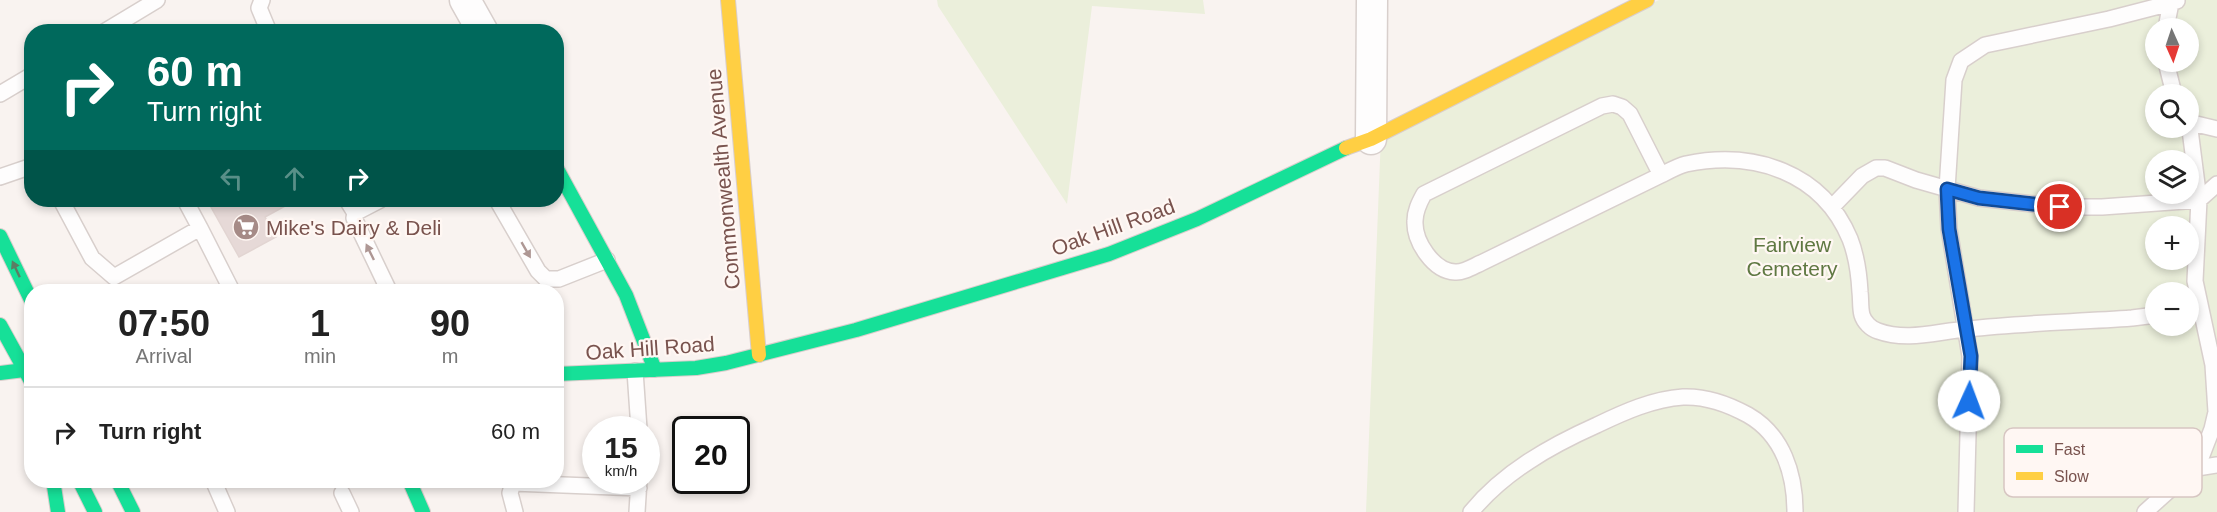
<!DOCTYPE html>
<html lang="en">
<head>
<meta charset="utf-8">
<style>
	:root { --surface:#fff; --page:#f6f6f6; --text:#222; --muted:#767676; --line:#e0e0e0 }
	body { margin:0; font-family:Arial,sans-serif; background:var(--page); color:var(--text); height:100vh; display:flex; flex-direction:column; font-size:22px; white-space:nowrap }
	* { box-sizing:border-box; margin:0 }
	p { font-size:20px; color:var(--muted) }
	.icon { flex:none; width:33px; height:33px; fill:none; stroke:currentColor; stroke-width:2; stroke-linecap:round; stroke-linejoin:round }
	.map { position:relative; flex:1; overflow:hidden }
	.panel { position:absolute; left:24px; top:284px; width:540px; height:204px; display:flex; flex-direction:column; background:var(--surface); border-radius:24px; box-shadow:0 3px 9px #0003 }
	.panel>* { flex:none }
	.guide { position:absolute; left:24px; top:24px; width:540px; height:183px; border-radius:24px; box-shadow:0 3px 9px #0003; background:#00695c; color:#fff; overflow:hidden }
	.needle { width:39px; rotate:177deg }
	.buttons { position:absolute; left:2145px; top:18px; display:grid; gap:12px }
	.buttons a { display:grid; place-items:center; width:54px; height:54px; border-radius:50%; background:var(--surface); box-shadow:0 3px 9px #0003; font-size:30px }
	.speed { position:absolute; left:582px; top:416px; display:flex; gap:12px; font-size:30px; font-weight:700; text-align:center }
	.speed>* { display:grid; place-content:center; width:78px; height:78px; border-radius:50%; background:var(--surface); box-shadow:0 3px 9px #0003; line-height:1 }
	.speed small { font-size:15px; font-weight:400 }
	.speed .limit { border:3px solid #111; border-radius:9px; background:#fff; color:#111 }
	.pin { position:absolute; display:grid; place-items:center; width:51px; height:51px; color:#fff; margin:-26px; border:3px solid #fff; border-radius:50%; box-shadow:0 2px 6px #0007 }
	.me { position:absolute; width:66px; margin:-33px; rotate:2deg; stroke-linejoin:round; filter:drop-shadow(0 0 4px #0008) }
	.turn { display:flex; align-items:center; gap:21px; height:126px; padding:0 24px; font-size:27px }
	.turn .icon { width:78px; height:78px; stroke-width:2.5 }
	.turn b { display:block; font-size:42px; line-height:51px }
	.lanes { display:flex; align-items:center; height:57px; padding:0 24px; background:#0003; justify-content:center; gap:30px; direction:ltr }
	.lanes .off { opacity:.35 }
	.eta { display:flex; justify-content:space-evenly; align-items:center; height:102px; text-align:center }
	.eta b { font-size:36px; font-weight:800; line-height:42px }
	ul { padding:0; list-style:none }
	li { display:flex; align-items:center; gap:18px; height:90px; padding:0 24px; border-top:2px solid var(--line) }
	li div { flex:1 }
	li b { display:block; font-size:22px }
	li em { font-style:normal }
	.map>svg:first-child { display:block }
	.green { fill:#ebefdb; fill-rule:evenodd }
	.building { fill:#e6d9d7; stroke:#e2d5d2; stroke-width:1.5 }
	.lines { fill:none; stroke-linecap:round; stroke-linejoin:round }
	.lane-casing { stroke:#d8cfcc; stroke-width:18 }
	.street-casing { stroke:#d8cfcc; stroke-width:33 }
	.fast-casing { stroke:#d9cecc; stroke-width:16 }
	.slow-casing { stroke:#d9cecc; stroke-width:16 }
	.lane { stroke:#fefdfd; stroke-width:15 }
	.street { stroke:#fefdfd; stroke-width:30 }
	.fast { stroke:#16e098; stroke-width:14 }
	.slow { stroke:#ffcf43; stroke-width:14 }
	.oneway { fill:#ae9794 }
	.oneway2 { fill:#5b7d64 }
	.route-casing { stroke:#114b97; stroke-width:15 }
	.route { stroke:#1a73e8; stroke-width:10 }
	.labels { text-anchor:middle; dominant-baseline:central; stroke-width:4.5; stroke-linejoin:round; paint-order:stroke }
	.street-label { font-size:21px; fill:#79534e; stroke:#fff7f3 }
	.poi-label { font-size:21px; fill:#79534e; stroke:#fff7f3; text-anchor:start }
	.park-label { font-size:21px; fill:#5f7842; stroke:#fff7f3 }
	.key { fill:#fff7f3; stroke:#d7c6c2; stroke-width:1.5 }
	.key-label { font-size:16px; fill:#79534e }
</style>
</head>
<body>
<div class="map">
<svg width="2217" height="512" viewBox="0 0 2217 512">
	<rect width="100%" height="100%" fill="#f9f3f0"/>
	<path class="green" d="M937,0H1203L1205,14L1092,6L1067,204L938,6Z
		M1659,0H2217V512H1366L1381,135ZM2156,28H2188V62H2156ZM2156,94H2188V128H2156ZM2156,160H2188V194H2156ZM2156,226H2188V260H2156ZM2156,292H2188V326H2156Z"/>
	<path class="building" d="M207,200H296L265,217L276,237L239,257Z"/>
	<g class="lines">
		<defs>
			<path id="lane" d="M262,0L259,8L269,32
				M2166,28L2171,3L2177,1
				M104,32L157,0
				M2166,62L2174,94
				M0,94L32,75
				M1613,104L1622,107L1630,114L1661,175L1481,263C1474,266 1463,273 1455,272C1433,271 1414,241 1415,221C1415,211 1419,203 1424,194L1602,106Z
				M2188,122L2217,129
				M1661,175C1669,171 1678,166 1686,164C1754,150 1822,172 1850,239C1857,257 1859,273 1860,292C1861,299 1860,308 1862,315C1864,322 1871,329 1878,331C1908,342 1938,331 1968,329C2022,323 2077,322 2132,318L2156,315
				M0,177L32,166
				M61,200L92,258L114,277L200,228L232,291
				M185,200L200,228
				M347,200L355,213L354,218L389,291
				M497,200L538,271L546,279H559L607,260
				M1832,207L1862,176L1876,168H1885L1916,180L1979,198L2060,207H2102L2199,200L2217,184
				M355,213L380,200
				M635,371L639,429
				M2197,468L2217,465
				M213,480L227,512
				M342,493L351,512
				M515,512L510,493L513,483L639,488
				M637,512L639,480
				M1471,512C1504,472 1550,446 1597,425C1624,412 1653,399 1683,397C1707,396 1728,404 1748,415C1783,435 1795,474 1795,512
				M1966,512L1970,356L1949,229L1947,189L1954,80L1961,61L1985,45L2109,19L2171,3
				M2145,512L2185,476L2197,468L2212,429L2216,412L2213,365L2195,281L2199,200L2189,122"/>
			<path id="street" d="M465,0L483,32
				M1371,139L1372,0"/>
			<path id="fast" d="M556,167L626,295L655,370
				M0,236L32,302
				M0,325L32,383
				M0,373L32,369
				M556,374L696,368L726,363L856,330L1109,254L1197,219L1346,148
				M53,480L58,512
				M79,480L95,512
				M117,480L133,512
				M409,480L423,512"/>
			<path id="slow" d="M728,0L759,355
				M1346,148L1371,139L1647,0"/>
		</defs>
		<use href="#lane" class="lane-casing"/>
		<use href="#street" class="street-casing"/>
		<use href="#fast" class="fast-casing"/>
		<use href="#slow" class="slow-casing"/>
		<use href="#lane" class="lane"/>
		<use href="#street" class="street"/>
		<use href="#fast" class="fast"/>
		<use href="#slow" class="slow"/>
	</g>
	<defs><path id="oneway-solid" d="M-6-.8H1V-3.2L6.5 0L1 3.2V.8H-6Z" transform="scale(1.5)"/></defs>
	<g class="oneway">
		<use href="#oneway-solid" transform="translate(526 250) rotate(60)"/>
		<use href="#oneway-solid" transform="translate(370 252) rotate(-116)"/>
	</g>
	<use class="oneway2" href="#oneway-solid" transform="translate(16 269) rotate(-115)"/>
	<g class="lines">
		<defs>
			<path id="route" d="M1969,401L1971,356L1949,229L1947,189L1979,198L2060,207"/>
		</defs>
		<use href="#route" class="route-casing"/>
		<use href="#route" class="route"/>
	</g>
	<defs>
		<symbol id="supermarket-disc" viewBox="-11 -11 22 22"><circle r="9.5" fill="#a68b87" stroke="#fff7f3"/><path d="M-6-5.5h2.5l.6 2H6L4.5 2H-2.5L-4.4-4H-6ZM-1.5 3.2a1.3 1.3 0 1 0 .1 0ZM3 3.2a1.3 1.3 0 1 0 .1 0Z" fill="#fff"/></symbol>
	</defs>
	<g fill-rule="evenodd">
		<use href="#supermarket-disc" x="231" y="212" width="30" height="30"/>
	</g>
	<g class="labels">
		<g class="street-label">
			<text transform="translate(723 179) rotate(-95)">Commonwealth Avenue</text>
			<text transform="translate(1113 227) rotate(-20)">Oak Hill Road</text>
			<text transform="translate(650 348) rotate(-4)">Oak Hill Road</text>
		</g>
		<g class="poi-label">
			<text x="266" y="227">Mike's Dairy &amp; Deli</text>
		</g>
		<g class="park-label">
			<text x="1792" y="244">Fairview<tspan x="1792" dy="24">Cemetery</tspan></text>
		</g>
	</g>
	<rect x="2004" y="428" width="198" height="69" rx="9" class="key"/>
	<rect x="2016" y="445" width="27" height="8" fill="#16e098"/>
	<rect x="2016" y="472" width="27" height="8" fill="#ffcf43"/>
	<g class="key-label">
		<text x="2054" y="455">Fast</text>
		<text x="2054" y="482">Slow</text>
	</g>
</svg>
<div class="buttons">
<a><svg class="needle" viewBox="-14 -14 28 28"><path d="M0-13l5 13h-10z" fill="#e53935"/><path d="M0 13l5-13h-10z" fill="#767676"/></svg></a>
<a><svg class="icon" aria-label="search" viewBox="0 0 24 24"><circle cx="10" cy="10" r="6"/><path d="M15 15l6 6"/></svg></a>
<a><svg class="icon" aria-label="layers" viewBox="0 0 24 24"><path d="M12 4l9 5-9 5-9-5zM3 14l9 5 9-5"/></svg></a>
<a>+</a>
<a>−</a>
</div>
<div class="speed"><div>15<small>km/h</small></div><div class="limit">20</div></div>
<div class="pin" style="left:2060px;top:207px;background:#d93025"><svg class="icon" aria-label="arrive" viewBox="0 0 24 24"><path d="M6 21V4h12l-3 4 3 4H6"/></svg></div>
<svg class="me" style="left:1969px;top:401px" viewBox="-20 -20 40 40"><circle r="19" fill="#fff"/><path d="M0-13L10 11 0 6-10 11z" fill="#1a73e8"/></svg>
<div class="guide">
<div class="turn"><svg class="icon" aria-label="right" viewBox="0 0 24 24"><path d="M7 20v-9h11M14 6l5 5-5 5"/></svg><div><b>60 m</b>Turn right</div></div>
<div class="lanes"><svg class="icon off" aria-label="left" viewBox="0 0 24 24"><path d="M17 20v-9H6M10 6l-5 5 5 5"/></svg><svg class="icon off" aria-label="ahead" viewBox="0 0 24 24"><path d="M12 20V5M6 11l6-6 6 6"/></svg><svg class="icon" aria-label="right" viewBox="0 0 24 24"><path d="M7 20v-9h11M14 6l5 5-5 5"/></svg></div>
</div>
<section class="panel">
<div class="eta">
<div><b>07:50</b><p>Arrival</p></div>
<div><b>1</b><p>min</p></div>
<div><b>90</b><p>m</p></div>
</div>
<ul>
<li><svg class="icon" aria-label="right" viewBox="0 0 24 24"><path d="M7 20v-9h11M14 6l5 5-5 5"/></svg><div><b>Turn right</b></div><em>60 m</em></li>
</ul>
</section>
</div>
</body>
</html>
